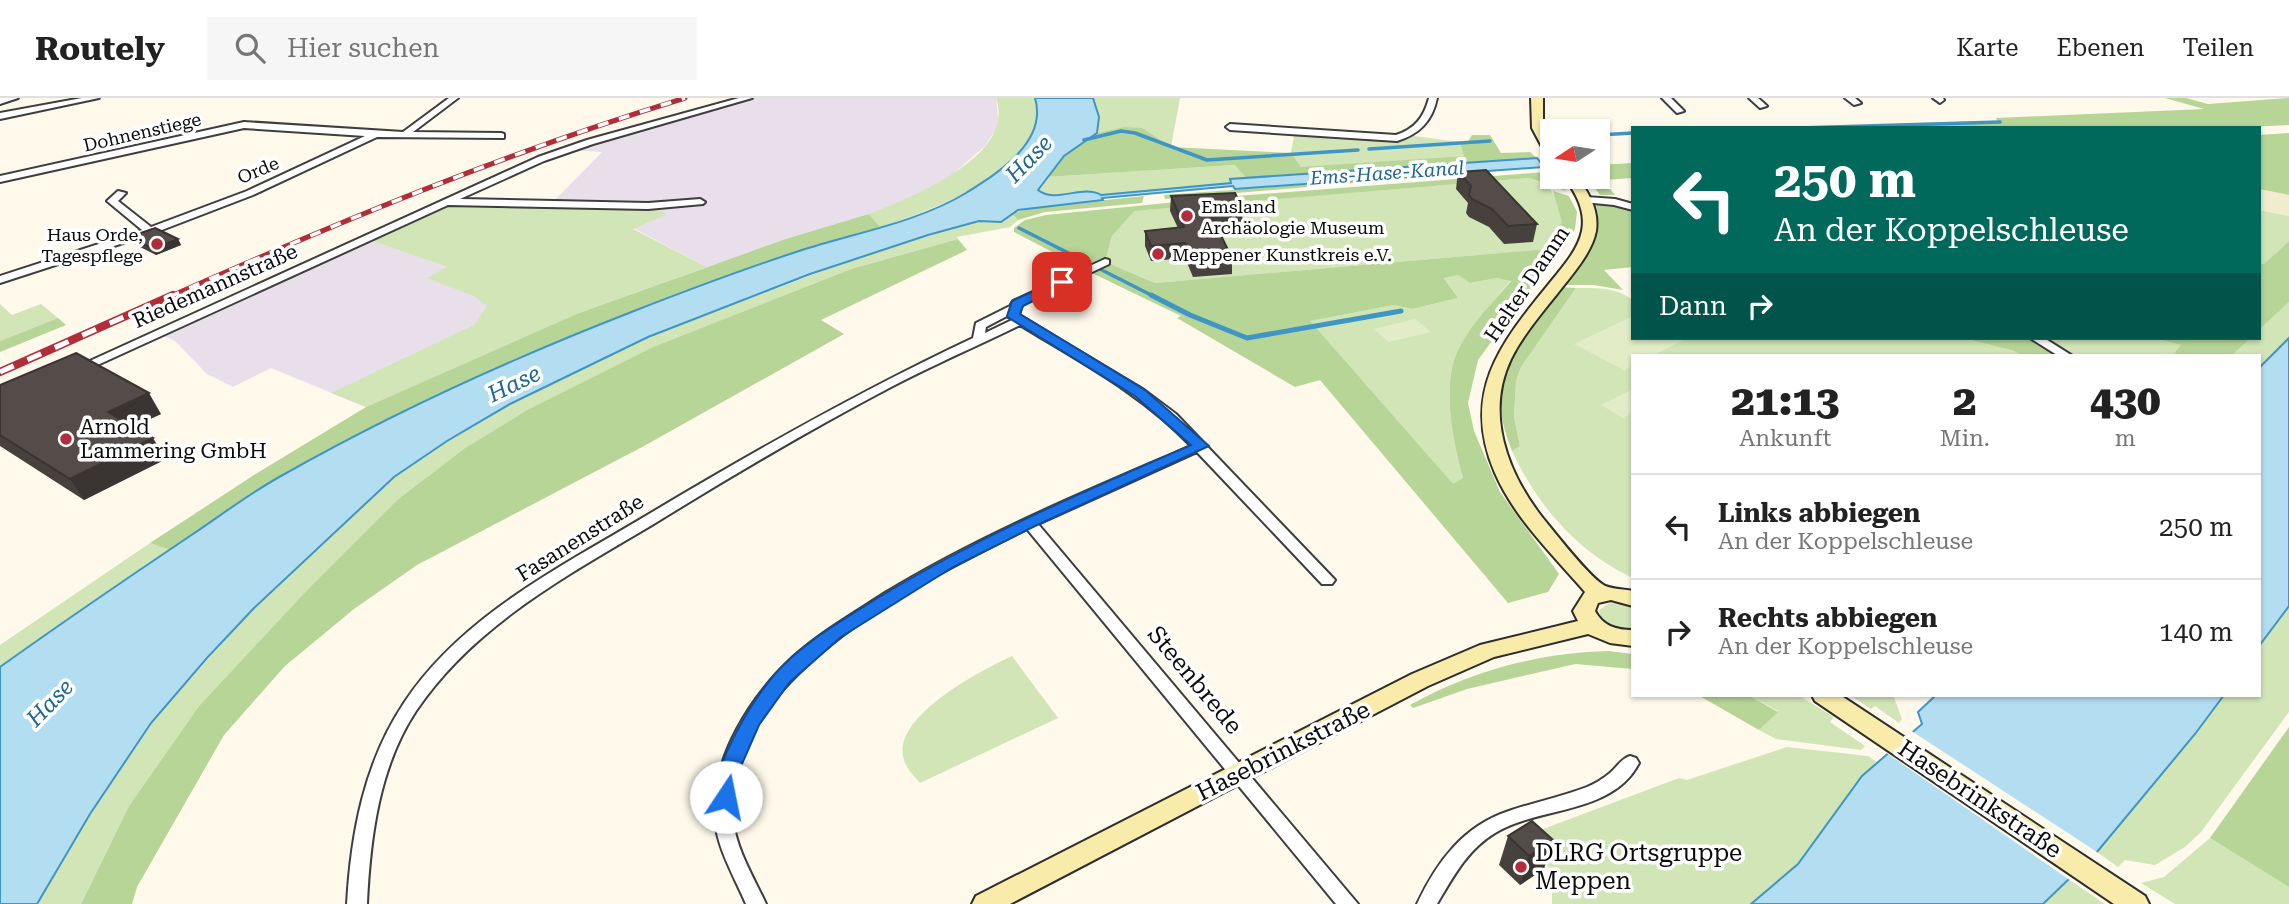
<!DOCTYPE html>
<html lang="de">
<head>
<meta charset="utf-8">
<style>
	:root { --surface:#fff; --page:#f6f6f6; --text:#222; --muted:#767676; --line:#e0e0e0 }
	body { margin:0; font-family:"Roboto Serif",serif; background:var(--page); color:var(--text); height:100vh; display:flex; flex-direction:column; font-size:26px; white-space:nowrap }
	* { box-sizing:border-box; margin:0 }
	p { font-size:23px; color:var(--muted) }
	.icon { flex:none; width:38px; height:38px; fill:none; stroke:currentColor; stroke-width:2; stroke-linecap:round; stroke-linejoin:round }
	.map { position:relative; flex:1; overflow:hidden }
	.sheet { position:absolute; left:1631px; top:256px; width:630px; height:343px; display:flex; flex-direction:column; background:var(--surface); border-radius:0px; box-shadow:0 2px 5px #0004 }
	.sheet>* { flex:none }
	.guide { position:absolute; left:1631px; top:28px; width:630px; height:214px; border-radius:0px; box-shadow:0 2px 5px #0004; background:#00695c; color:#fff; overflow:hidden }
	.needle { width:46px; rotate:258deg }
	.controls { position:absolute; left:1540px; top:21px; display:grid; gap:14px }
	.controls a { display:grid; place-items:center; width:70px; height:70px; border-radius:0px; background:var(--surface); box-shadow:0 2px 5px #0004; font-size:35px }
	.pin { position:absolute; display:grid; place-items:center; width:60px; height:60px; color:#fff; margin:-30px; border-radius:14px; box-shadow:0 4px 10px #0006 }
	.me { position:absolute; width:77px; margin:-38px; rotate:11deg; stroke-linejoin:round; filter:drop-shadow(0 0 5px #0008) }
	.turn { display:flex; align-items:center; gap:24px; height:147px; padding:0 28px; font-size:32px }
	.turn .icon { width:91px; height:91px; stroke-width:2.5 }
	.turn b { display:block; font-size:49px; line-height:60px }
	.then { display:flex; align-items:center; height:66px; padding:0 28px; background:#0003; gap:14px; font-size:26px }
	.eta { display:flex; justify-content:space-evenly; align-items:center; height:119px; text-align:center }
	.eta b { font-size:42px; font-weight:800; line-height:49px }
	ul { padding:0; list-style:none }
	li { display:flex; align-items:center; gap:21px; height:105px; padding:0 28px; border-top:2px solid var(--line) }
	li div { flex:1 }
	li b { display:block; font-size:26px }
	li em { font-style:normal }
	header { display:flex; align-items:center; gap:42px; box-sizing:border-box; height:98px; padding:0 35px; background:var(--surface); border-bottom:2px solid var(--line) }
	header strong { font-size:33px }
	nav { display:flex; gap:38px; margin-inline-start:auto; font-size:24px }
	.search { width:490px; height:63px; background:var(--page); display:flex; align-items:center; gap:18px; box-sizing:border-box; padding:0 24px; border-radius:0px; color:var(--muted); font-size:26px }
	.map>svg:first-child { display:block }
	.industrial { fill:#e8dfea }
	.farmland { fill:#f1eccd }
	.green { fill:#d1e5b7 }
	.forest { fill:#b6d597; fill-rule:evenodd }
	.pitch { fill:#e2edc8 }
	.water { fill:#b3ddf1; stroke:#3f95c3; stroke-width:2 }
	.pier { fill:#fef9ea }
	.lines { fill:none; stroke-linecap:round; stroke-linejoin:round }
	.stream-far1 { stroke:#3f95c3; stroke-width:3.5 }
	.stream { stroke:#3f95c3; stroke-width:5 }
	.street-casing { stroke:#3e3e3e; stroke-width:4 }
	.secondary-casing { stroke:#2d2d2d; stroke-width:4 }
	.street { fill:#fff; fill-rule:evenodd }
	.secondary { fill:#f9ecaa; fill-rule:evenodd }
	.rail-far1-casing { stroke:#b12d3a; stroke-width:5 }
	.rail-casing { stroke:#b12d3a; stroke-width:8 }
	.rail-far1 { stroke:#fff; stroke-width:3.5; stroke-dasharray:11; stroke-linecap:butt }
	.rail { stroke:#fff; stroke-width:5; stroke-dasharray:15; stroke-linecap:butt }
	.wall { fill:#47413e }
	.shaded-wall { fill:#3a3532 }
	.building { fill:#534c48; stroke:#3a3532; stroke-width:2 }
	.route { fill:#1a73e8; stroke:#114b97; stroke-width:2 }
	.poi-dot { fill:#b12d3a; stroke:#fff; stroke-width:2.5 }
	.labels { text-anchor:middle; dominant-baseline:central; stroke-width:7; stroke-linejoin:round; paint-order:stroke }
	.far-street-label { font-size:18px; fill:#0b0b0b; stroke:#fff }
	.far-poi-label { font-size:18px; fill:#0b0b0b; stroke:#fff; text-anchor:start }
	.far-water-label { font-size:19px; font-style:italic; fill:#1e6693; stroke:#fff }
	.street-label { font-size:21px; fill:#0b0b0b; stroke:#fff }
	.poi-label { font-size:21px; fill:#0b0b0b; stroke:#fff; text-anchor:start }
	.water-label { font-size:23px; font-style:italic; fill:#1e6693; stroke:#fff }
	.near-street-label { font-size:24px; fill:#0b0b0b; stroke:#fff }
	.near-poi-label { font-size:24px; fill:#0b0b0b; stroke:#fff; text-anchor:start }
</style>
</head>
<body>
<header>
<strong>Routely</strong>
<div class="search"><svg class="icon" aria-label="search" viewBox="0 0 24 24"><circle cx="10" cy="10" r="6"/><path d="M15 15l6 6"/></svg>Hier suchen</div>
<nav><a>Karte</a><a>Ebenen</a><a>Teilen</a></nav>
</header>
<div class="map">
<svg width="2289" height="806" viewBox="0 0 2289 806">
	<rect width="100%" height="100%" fill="#fef9ea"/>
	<path class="industrial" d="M748,0H996L999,26L985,48L952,77L924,95L869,116L707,169L633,130L551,106L602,54L566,52Z
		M372,143L579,215L366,309L271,270L233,289L207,276L175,243L164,238Z"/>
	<path class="farmland" d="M2259,91L2289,97V118L2259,112Z"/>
	<path class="green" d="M996,0H1035C1055,68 929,114 880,129L869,116C909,100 1017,59 996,0Z
		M1093,0H1180L1171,49C1138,28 1135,26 1097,35L1099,19Z
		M1294,37L1381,43L1414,38L1460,44L1465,58L1301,70L1291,55Z
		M1236,67L1246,80L1230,81L1231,85L1100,97C1081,88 1055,105 1038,92L1046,79Z
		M1529,80L1548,88L1558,103L1563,124L1548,151L1155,185L1105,164L1112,138L1133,113Z
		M459,107L652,109L667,116L633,131L707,169L579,215L366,309L331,295L474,227L487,208L474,198L427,180L447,169L372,143L447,109Z
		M2259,112L2289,118V143L2264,166L2259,165Z
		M1010,115L1018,122L1010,129L957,139L958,141L851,171L653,249L527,312L465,350L397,402L308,491L199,608L129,708L81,806H37L90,716L151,625L254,510L394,379L447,343L510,306L648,239L867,156L979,123H1001Z
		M1458,177L1470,185L1497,180L1511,182C1492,205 1472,226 1458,252C1441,287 1453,344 1463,380L1453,387L1309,223L1394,207L1412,211L1458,200L1444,179Z
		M1576,190C1595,190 1619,189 1633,203V240H1963L2014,253L2021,257H1633V480C1578,455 1537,407 1512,353L1520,348L1514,319L1516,283L1521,269Z
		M2289,204V240L2259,270V257H2232L2251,240H2259V232Z
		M0,206L12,217L41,206L58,220L0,243Z
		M2042,240H2154L2182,247L2173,257H2071Z
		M150,445L170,452L0,569V547Z
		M1611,504L1633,509V532H1619L1601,522L1599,512Z
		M2289,508V614L2201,734L2185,749L2155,767L2125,762L2118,769L2097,754L2195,636L2224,597H2259V548Z
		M1012,558L1058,620L920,685C915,679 906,670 904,662C890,619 982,572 1012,558Z
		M1748,597H1798L1834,619L1830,624L1865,648L1861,652L1776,641L1759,632L1778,613Z
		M1850,597H1893L1902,621L1899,625L1875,608L1871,611Z
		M1787,649L1868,658L1878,665L1862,678L1798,766L1751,806H1552V772L1519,740L1679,680L1687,682Z
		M2210,740L2289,789V806H2175L2141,785L2164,779Z
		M2068,781L2105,806H2043Z"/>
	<path class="forest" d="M2165,0H2186L2208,6L2289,0V27L2232,30H1823L1998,24L1996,20L2204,11Z
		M1124,29L1142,30L1171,49L1291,55L1301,69L1464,58L1460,44L1467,45L1472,37H1490L1501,55L1530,54L1537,60L1246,80L1235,67L1046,79L1064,58L1097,35Z
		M2289,35V97L2259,91V37Z
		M1633,65V80L1603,82L1615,97H1600L1586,79H1598V67Z
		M1544,69L1165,101L1164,97Z
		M1545,74L1557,79L1566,93L1529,80L1134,113L1112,138L1105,164L1100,161L1081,169L1014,134V130L1025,122L1046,117L1237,98Z
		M1553,93L1569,98L1577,114L1575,131L1563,152L1535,184L1478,262L1468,305L1474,333L1500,394L1559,476L1548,494L1508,505L1320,282L1295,289L1177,220L1181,218L1090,174L1110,166L1155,185L1547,151L1562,124ZM1458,177L1470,185L1497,180L1511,183C1492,205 1471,226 1458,252C1441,287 1453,344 1463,380L1453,386L1310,223L1394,207L1412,211L1458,200L1444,180Z
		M1144,98L1142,105L1045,114L1018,122L1011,115L1039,109Z
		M1596,107H1617L1633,113V169L1604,172L1623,192L1594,187H1560C1579,165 1605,138 1596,107Z
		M869,116L880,129C768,162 659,203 551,248C459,286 367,328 280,378C242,401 206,428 170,452L150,445L254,377L366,309L579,215L786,141Z
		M958,141L967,152L821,222L844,236L644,348L417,467L354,511L285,568L224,637L137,789L132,806H81L129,708L199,608L308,491L397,402L465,350L527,312L653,249L851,171Z
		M2289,143V204L2259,232V165L2264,166Z
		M1558,189L1576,190L1521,269L1516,283L1514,319L1520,348L1512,353C1481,275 1515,250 1558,189Z
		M58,220L66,227L0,254V243Z
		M1963,240H2031L2059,257H2021L2014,253Z
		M2154,240H2251L2232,257H2173L2181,247Z
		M1608,553L1633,556V571L1575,566L1467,591L1413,610L1410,607C1470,573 1538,555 1608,553Z
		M1698,597H1748L1778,614L1759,632Z
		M2289,629V789L2210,740Z"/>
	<path class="pitch" d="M1633,218V240L1686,241L1653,257H1633V268L1624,272L1574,246Z
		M1415,221L1431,234L1389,244L1374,231Z
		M1633,291V314L1623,320L1601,307Z"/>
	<path class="water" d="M1035,0H1093L1099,19L1097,35L1064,58L1038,92C1055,106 1083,86 1101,97L1231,85L1230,81L1537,60L1544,69L1235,91L1233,88L1102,100L1103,102L1018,112L1001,124L979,123L928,137L810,176L648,239L510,306L447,343L394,379L254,510L207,560L151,625L90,716L37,806H0V569C63,524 126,481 190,438C220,418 250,395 281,378C394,314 513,260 634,213C688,192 744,171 799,153C854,135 916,125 966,95C998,75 1048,44 1035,0Z
		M2289,240V508L2259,548V270Z
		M1936,597H2224L2195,636L2097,754L2043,806H1751L1798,766L1862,678L1922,626L1918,614Z"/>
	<path class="pier" d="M1910,632L2100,756L2071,783L1885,654Z"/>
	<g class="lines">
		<path class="stream-far1" d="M1799,30L2000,24
			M1598,37L1633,35
			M1084,42L1121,33L1135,35L1207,62L1358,52
			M1369,51L1490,43
			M1019,130L1155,199"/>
		<path class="stream" d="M1151,197L1190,217L1247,240L1401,213"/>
		<defs>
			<path id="street" d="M0,0H18L0,6Z
				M82,0H99L0,21V15Z
				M449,0H458L413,34L501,35L504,36V40L377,39L253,97L154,135L0,185V178L142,132L107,103L118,93L126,95L118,103L151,129L247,93L365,38L244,30L0,84V78L244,24L403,34Z
				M739,0H752L593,46L544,63L460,101L648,105L700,101L705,104L703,106L648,111L448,107L80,275H72L70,272L538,59L587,42Z
				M1429,0H1437C1432,23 1420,36 1397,43L1230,32L1226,29L1230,26L1396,37C1415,31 1424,19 1429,0Z
				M1662,0H1671L1684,13L1677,15Z
				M1749,0H1758L1767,8L1760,10Z
				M1845,0H1855L1861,5L1854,7Z
				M1933,0H1943L1944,2L1940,5Z
				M1586,99L1615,101L1633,106V112L1614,107L1583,104L1581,102Z
				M1105,161L1109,162V166L1022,207L1019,217L1144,292L1176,316L1335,482L1332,486H1322L1197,354L1038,426L1358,806H1336L1027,431C922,483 720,580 733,722C736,751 754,780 766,806H746C735,780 717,750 715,722C710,661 751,598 793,559C821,534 854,515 885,495C982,436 1087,393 1191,348C1142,296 1080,264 1020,227C977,248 933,267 891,289C809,332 730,379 652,427C566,478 473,528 416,613C379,669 370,740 367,806H347C351,736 364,665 404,605C461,519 558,470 644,419C751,355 860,293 973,240L976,225L1010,208L1013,203ZM1007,218L1012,222L985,235L986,229Z
				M2030,240H2044L2071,257H2057Z
				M1630,658L1636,660L1639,665C1612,717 1539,708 1495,735C1467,752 1453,779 1437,806H1417C1437,764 1463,728 1509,713C1535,704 1561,699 1587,689C1594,686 1603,681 1610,675C1617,669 1621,661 1630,658Z"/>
			<path id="secondary" d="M1531,0H1543V23L1552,49V61L1548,60L1532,30Z
				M1564,79H1577C1589,95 1599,112 1596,133C1592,155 1571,178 1557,196C1541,216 1523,237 1511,261C1485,315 1507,374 1542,419C1555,435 1587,476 1602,486C1608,491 1624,491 1633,493V508L1611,502L1598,505L1595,513C1603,528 1616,532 1633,532V548L1610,545L1588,536L1494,559L1428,588L1010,806H972L976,798L1412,576L1480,547L1578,523L1573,513L1585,494C1553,457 1515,421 1495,375C1461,296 1499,247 1548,187C1560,172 1578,153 1582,133C1586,113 1576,95 1564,79Z
				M1812,597H1840L2145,798L2149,806H2114L1815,603Z"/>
		</defs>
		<use href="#street" class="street-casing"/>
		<use href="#secondary" class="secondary-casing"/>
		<use href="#street" class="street"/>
		<use href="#secondary" class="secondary"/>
		<defs>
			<path id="rail-far1" d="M169,199C338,124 508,54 685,0"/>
			<path id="rail" d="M0,274L173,197"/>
		</defs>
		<use href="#rail-far1" class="rail-far1-casing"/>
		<use href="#rail" class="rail-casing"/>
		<use href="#rail-far1" class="rail-far1"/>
		<use href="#rail" class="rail"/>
	</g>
	<path class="wall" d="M1458,74L1537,126L1533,144L1504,146L1489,129L1469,119L1466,115L1468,105L1456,91Z
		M1171,98L1243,111L1242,126L1232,127V130L1218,131L1232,160V176L1193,179L1185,160L1151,163L1145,148V133L1178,130L1170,113Z
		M129,139L178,141L181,147L156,157L132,145Z
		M0,287L161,316L133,329L166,361L84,402L0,348Z
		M1508,738L1544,771L1520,787L1499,767Z"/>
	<path class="shaded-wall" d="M178,141L181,147L156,157L153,151Z
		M149,295L161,316L121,334L108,314Z
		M153,340L166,361L84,402L70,381Z
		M1553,742L1544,771L1520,787L1529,758Z"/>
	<path class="building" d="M1486,72L1537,126L1508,128L1492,111L1472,101L1469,97L1471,88L1458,74Z
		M1235,95L1243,111L1231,112L1233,115L1211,117L1232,160L1194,164L1185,145L1151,148L1145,133L1184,129L1171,98Z
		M155,130L178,141L153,151L129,139Z
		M76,255L149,295L108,314L153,340L70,381L0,337V287Z
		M1532,723L1553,742L1529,758L1508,738Z"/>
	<path class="route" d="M1062,180L1066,181V186L1023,208L1020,216L1145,292L1209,348L1035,428L953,469L841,539L789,585L759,627L738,675L733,705L726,707L719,705C710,687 722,665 729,649C741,623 755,600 774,577C801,546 841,523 876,501C977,439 1083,394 1191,347L1135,298L1009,220L1007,218L1012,203Z"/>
	<g class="poi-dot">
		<circle cx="1187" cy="118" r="7"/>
		<circle cx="157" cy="146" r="7"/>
		<circle cx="1158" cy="156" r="7"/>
		<circle cx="66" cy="341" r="7"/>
		<circle cx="1521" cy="769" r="7"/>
	</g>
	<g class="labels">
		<g class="far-street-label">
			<text transform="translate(142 34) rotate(-13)">Dohnenstiege</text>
			<text transform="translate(258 72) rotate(-23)">Orde</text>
		</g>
		<g class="far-poi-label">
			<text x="1201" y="108">Emsland<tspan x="1201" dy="21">Archäologie Museum</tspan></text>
			<text x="143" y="136" text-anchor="end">Haus Orde,<tspan x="143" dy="21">Tagespflege</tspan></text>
			<text x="1172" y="156">Meppener Kunstkreis e.V.</text>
		</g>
		<g class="far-water-label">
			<text transform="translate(1387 75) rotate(-4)">Ems-Hase-Kanal</text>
		</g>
		<g class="street-label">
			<text transform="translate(1527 186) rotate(-56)">Helter Damm</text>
			<text transform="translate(215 188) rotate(-24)">Riedemannstraße</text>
			<text transform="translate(580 440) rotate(-32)">Fasanenstraße</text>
		</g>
		<g class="poi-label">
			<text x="80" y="329">Arnold<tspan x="80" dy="24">Lammering GmbH</tspan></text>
		</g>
		<g class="water-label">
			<text transform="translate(1029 61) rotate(-46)">Hase</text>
			<text transform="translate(514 286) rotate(-26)">Hase</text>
			<text transform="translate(50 605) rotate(-46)">Hase</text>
		</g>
		<g class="near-street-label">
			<text transform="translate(1195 582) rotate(50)">Steenbrede</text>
			<text transform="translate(1283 653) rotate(-27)">Hasebrinkstraße</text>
			<text transform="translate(1980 701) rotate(34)">Hasebrinkstraße</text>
		</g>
		<g class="near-poi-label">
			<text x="1535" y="755">DLRG Ortsgruppe<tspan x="1535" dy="28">Meppen</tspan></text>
		</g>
	</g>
</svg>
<div class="controls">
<a><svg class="needle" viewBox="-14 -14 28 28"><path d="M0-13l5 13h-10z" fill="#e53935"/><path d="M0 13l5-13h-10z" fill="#767676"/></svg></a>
</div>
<div class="pin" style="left:1062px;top:184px;background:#d93025"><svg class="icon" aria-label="arrive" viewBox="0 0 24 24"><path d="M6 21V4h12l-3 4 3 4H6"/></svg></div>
<svg class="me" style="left:726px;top:699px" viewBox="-20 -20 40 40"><circle r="19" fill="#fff"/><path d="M0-13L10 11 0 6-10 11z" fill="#1a73e8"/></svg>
<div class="guide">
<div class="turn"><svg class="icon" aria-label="left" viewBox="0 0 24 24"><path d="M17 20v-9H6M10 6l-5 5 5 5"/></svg><div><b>250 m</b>An der Koppelschleuse</div></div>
<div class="then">Dann<svg class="icon" aria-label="right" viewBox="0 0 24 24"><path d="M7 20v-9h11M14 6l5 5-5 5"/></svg></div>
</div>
<section class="sheet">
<div class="eta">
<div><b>21:13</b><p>Ankunft</p></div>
<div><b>2</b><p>Min.</p></div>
<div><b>430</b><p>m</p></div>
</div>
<ul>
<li><svg class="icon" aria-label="left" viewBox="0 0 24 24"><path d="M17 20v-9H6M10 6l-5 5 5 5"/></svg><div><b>Links abbiegen</b><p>An der Koppelschleuse</p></div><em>250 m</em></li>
<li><svg class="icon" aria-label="right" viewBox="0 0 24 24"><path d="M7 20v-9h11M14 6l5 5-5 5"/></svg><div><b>Rechts abbiegen</b><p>An der Koppelschleuse</p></div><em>140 m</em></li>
</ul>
</section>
</div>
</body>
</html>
